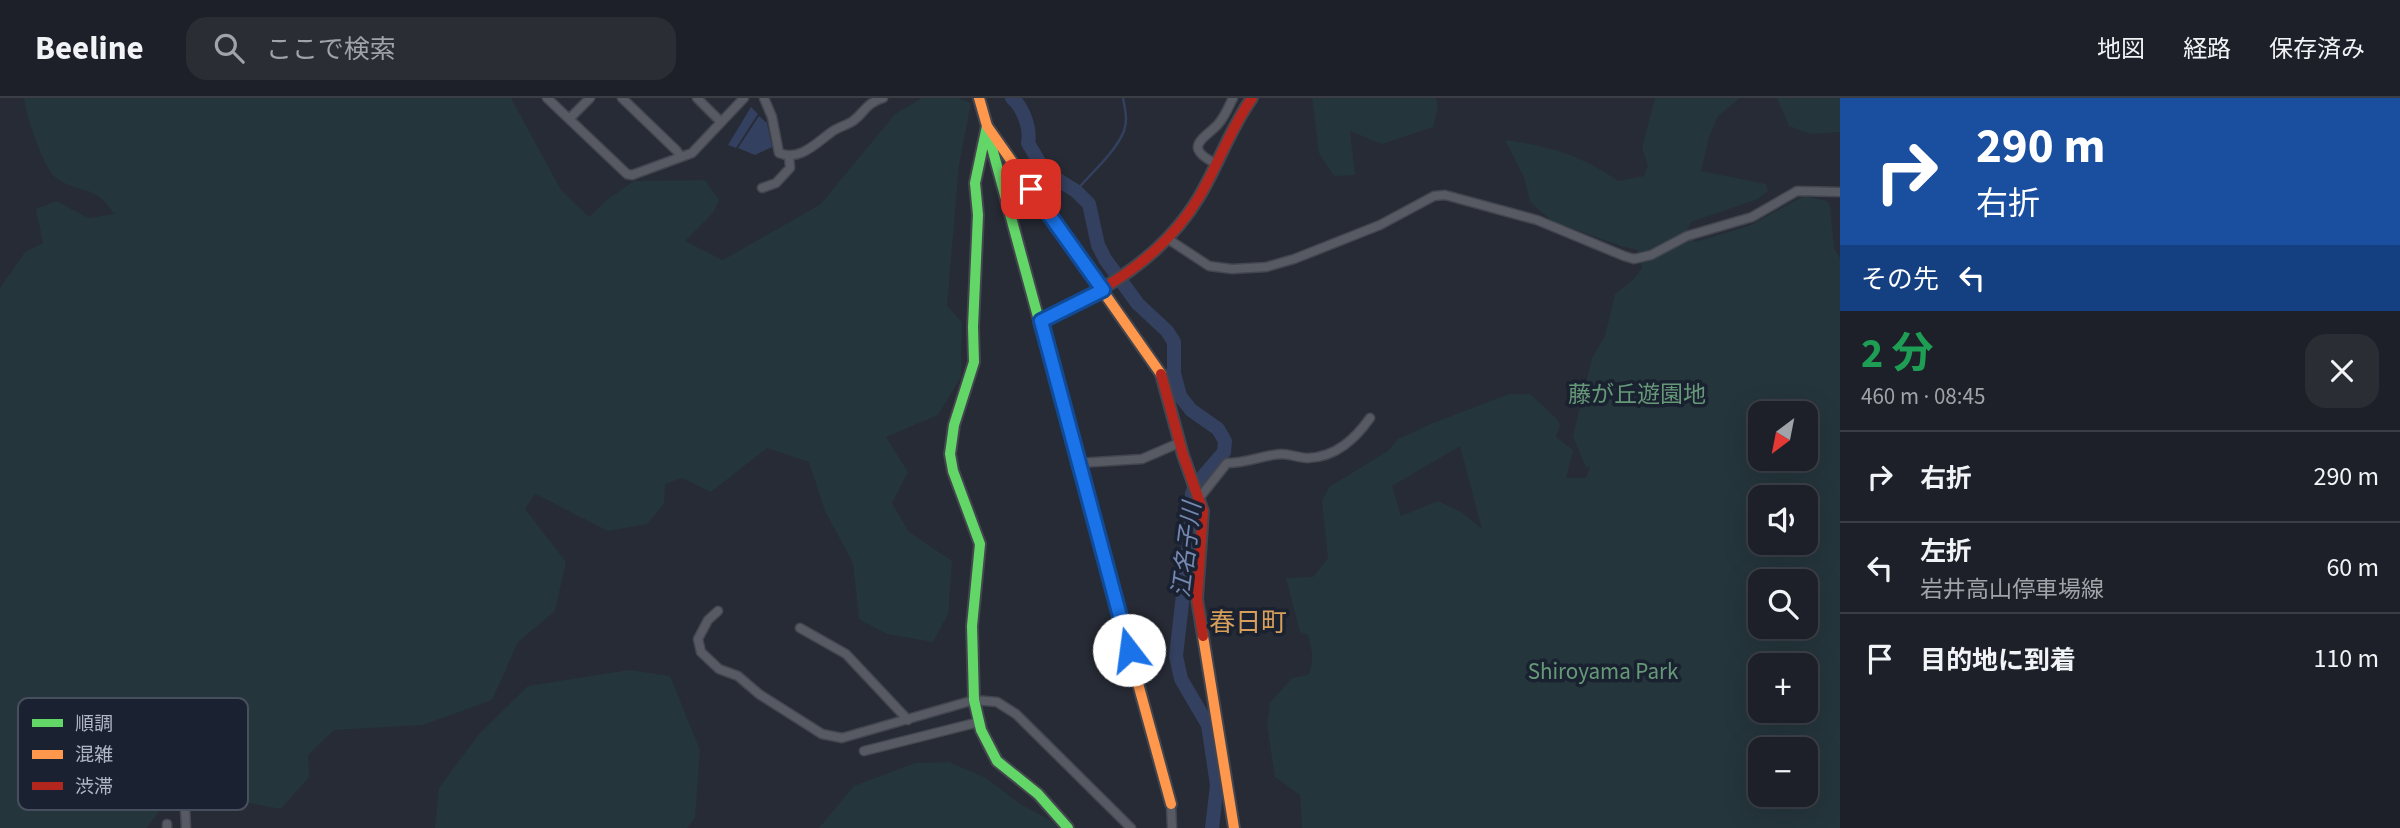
<!DOCTYPE html>
<html lang="ja">
<head>
<meta charset="utf-8">
<style>
	:root { --surface:#1d2028; --page:#2a2d34; --text:#f1f3f6; --muted:#a0a3a8; --line:#3b3e45 }
	body { margin:0; font-family:"Source Sans 3","Noto Sans JP",sans-serif; background:var(--page); color:var(--text); height:100vh; display:flex; flex-direction:column; font-size:26px; white-space:nowrap }
	* { box-sizing:border-box; margin:0 }
	p { font-size:23px; color:var(--muted) }
	.icon { flex:none; width:38px; height:38px; fill:none; stroke:currentColor; stroke-width:2; stroke-linecap:round; stroke-linejoin:round }
	.map { position:relative; flex:1; overflow:hidden }
	.drawer { display:flex; flex-direction:column; background:var(--surface); width:560px }
	.drawer>* { flex:none }
	.banner { background:#1a4fa0; color:#fff; overflow:hidden }
	.needle { width:46px; rotate:212deg }
	.controls { position:absolute; left:1748px; top:303px; display:grid; gap:14px }
	.controls a { display:grid; place-items:center; width:70px; height:70px; border-radius:14px; background:var(--surface); box-shadow:0 7px 28px #0002,0 0 0 2px var(--line); font-size:35px }
	.pin { position:absolute; display:grid; place-items:center; width:60px; height:60px; color:#fff; margin:-30px; border-radius:14px; box-shadow:0 4px 10px #0006 }
	.me { position:absolute; width:77px; margin:-38px; rotate:345deg; stroke-linejoin:round; filter:drop-shadow(0 0 5px #0008) }
	.turn { display:flex; align-items:center; gap:24px; height:147px; padding:0 21px; font-size:32px }
	.turn .icon { width:91px; height:91px; stroke-width:2.5 }
	.turn b { display:block; font-size:49px; line-height:60px }
	.then { display:flex; align-items:center; height:66px; padding:0 21px; background:#0003; gap:14px; font-size:26px }
	.round { display:grid; place-items:center; flex:none; width:74px; height:74px; border-radius:21px; background:var(--page) }
	.overview { display:flex; align-items:center; justify-content:space-between; height:119px; padding:0 21px }
	h1 { font-size:42px; font-weight:700; line-height:52px; color:#1e9e55 }
	ul { padding:0; list-style:none }
	li { display:flex; align-items:center; gap:21px; height:91px; padding:0 21px; border-top:2px solid var(--line) }
	li div { flex:1 }
	li b { display:block; font-size:26px }
	li em { font-style:normal }
	header { display:flex; align-items:center; gap:42px; box-sizing:border-box; height:98px; padding:0 35px; background:var(--surface); border-bottom:2px solid var(--line) }
	header strong { font-size:33px }
	nav { display:flex; gap:38px; margin-inline-start:auto; font-size:24px }
	.search { width:490px; height:63px; background:var(--page); display:flex; align-items:center; gap:18px; box-sizing:border-box; padding:0 24px; border-radius:21px; color:var(--muted); font-size:26px }
	main { display:flex; flex:1; min-height:0 }
	.map>svg:first-child { display:block }
	.green { fill:#24353b; fill-rule:evenodd }
	.water { fill:#33405f }
	.lines { fill:none; stroke-linecap:round; stroke-linejoin:round }
	.stream { stroke:#33405f; stroke-width:2.5 }
	.river { stroke:#33405f; stroke-width:14 }
	.street-casing { stroke:#43464e; stroke-width:11 }
	.fast-casing { stroke:#43464e; stroke-width:14 }
	.slow-casing { stroke:#43464e; stroke-width:14 }
	.jam-casing { stroke:#43464e; stroke-width:14 }
	.street { stroke:#575a63; stroke-width:8 }
	.fast { stroke:#63d668; stroke-width:10 }
	.slow { stroke:#ff974d; stroke-width:10 }
	.jam { stroke:#b3261e; stroke-width:10 }
	.route-casing { stroke:#114b97; stroke-width:18 }
	.route { stroke:#1a73e8; stroke-width:12 }
	.labels { text-anchor:middle; dominant-baseline:central; stroke-width:7; stroke-linejoin:round; paint-order:stroke }
	.park-label { font-size:23px; fill:#669978; stroke:#1a2130 }
	.water-label { font-size:24px; font-style:italic; fill:#7688b1; stroke:#1a2130 }
	.quarter-label { font-size:26px; fill:#d89f5a; stroke:#1a2130 }
	.key { fill:#1a2130; stroke:#474e5d; stroke-width:2 }
	.key-label { font-size:19px; fill:#b0b6c7 }
</style>
</head>
<body>
<header>
<strong>Beeline</strong>
<div class="search"><svg class="icon" aria-label="search" viewBox="0 0 24 24"><circle cx="10" cy="10" r="6"/><path d="M15 15l6 6"/></svg>ここで検索</div>
<nav><a>地図</a><a>経路</a><a>保存済み</a></nav>
</header>
<main>
<div class="map">
<svg width="1840" height="730" viewBox="0 0 1840 730">
	<rect width="100%" height="100%" fill="#272b35"/>
	<path class="green" d="M24,0H511L561,92L589,119L608,101L634,83L705,82L719,102L713,115L685,143L723,162L821,106L895,16L922,0H958L971,5L959,67L947,208L962,224L961,279L938,317L886,339L908,374L892,405L909,434L952,463L948,516L933,544L887,536L859,521L853,465L825,413L809,364L767,350L711,394L682,380L665,386L664,406L647,426L608,433L535,396L525,411L566,464L555,513L518,544L492,602L423,627L334,632L308,657L309,679L281,711L174,691L147,730H0V190L25,154L43,145L36,111L56,103L89,120L114,116C95,85 80,97 56,80C44,72 25,15 24,0Z
		M1312,0H1436L1438,9L1433,29L1382,46L1350,33L1355,77L1334,78L1319,55Z
		M1655,0H1740L1718,18L1709,39L1701,73L1766,86L1768,93L1758,101L1691,124L1686,135L1695,144L1749,128L1804,98L1827,103L1830,109L1834,150L1840,160V730H1302L1300,697L1275,679L1267,627L1270,605L1292,580L1308,577C1315,562 1312,552 1308,537L1300,534L1286,480L1313,479L1328,460L1322,404L1329,389L1388,353L1398,341L1433,325L1509,296H1530L1557,321L1560,327L1556,339L1573,352L1566,380H1586L1590,368L1586,370L1573,338L1592,260L1605,238L1615,196L1634,181L1642,170L1638,152L1621,148L1552,123L1530,104L1524,79L1505,42C1549,48 1582,57 1618,83L1644,78L1648,68L1642,50ZM1760,315H1806V360H1760ZM1460,348L1482,431L1461,414L1438,403L1401,418L1392,388ZM1760,399H1806V444H1760ZM1760,483H1806V528H1760ZM1760,567H1806V612H1760ZM1760,651H1806V696H1760Z
		M1777,0H1840V34L1810,36L1789,28Z
		M629,572L670,578L700,652L695,720L687,730H435L439,690L479,636L528,588Z
		M949,664L986,680L1020,706L1050,722L1058,730H819L854,688L915,665Z"/>
	<path class="water" d="M751,9L758,16L736,50L728,47Z
		M759,18L767,25L772,49L755,57L738,50Z"/>
	<g class="lines">
		<path class="stream" d="M1076,93C1091,75 1115,55 1124,33C1128,22 1125,11 1123,0"/>
		<path class="river" d="M1012,0C1023,9 1031,31 1028,45L1045,74L1076,93L1089,106L1098,147L1105,161L1138,206L1167,233L1174,244V275L1180,298L1191,312L1218,331L1225,343L1224,354L1199,383L1192,395L1191,427L1176,558L1181,581L1208,627L1217,687L1212,730"/>
		<defs>
			<path id="street" d="M547,0L627,76L632,77L692,55L744,0
				M622,0L676,52L681,59
				M697,0L721,24
				M764,0L772,19L779,55C800,64 817,44 833,33C839,29 847,27 853,23C865,14 866,5 883,0
				M569,21L590,0
				M1215,65C1180,48 1208,39 1219,25C1225,18 1229,8 1233,0
				M762,90L776,85L790,70L789,58
				M1168,141L1209,168L1232,171L1266,169L1294,161L1380,127L1434,98L1445,97L1537,122L1624,158L1634,161L1651,157L1687,138L1752,119L1797,93L1840,94
				M1079,365L1142,361L1179,345
				M1200,399L1227,365C1247,365 1263,357 1281,356C1290,356 1299,360 1308,360C1336,359 1355,341 1370,320
				M718,513L708,522L698,541L701,554L719,571L738,578L759,596L822,636L842,640L974,602L997,604L1016,616L1131,730
				M800,530L846,556L908,622
				M864,653L979,624
				M1171,706L1172,730
				M185,709L186,730
				M167,730V726"/>
			<path id="fast" d="M987,28L975,85L978,117L973,229L974,264L954,327L950,356L953,373L980,446L972,528L974,602L981,632L997,663L1038,696L1068,730
				M988,35L1102,454"/>
			<path id="slow" d="M979,0L987,28L1161,276
				M1102,454L1171,706
				M1203,538L1234,730"/>
			<path id="jam" d="M1041,223C1103,193 1162,161 1199,99C1218,67 1230,31 1252,0
				M1161,276L1183,357L1203,413L1197,501L1203,538"/>
		</defs>
		<use href="#street" class="street-casing"/>
		<use href="#fast" class="fast-casing"/>
		<use href="#slow" class="slow-casing"/>
		<use href="#jam" class="jam-casing"/>
		<use href="#street" class="street"/>
		<use href="#fast" class="fast"/>
		<use href="#slow" class="slow"/>
		<use href="#jam" class="jam"/>
	</g>
	<g class="lines">
		<defs>
			<path id="route" d="M1031,91L1103,192L1041,223L1129,552"/>
		</defs>
		<use href="#route" class="route-casing"/>
		<use href="#route" class="route"/>
	</g>
	<g class="labels">
		<g class="park-label">
			<text x="1637" y="296">藤が丘遊園地</text>
			<text x="1603" y="573">Shiroyama Park</text>
		</g>
		<g class="water-label">
			<text transform="translate(1187 452) rotate(-83)">江名子川</text>
		</g>
		<g class="quarter-label">
			<text x="1248" y="524">春日町</text>
		</g>
	</g>
	<rect x="18" y="600" width="230" height="112" rx="10" class="key"/>
	<rect x="32" y="621" width="31" height="8" fill="#63d668"/>
	<rect x="32" y="652" width="31" height="9" fill="#ff974d"/>
	<rect x="32" y="684" width="31" height="8" fill="#b3261e"/>
	<g class="key-label">
		<text x="75" y="632">順調</text>
		<text x="75" y="663">混雑</text>
		<text x="75" y="695">渋滞</text>
	</g>
</svg>
<div class="controls">
<a><svg class="needle" viewBox="-14 -14 28 28"><path d="M0-13l5 13h-10z" fill="#e53935"/><path d="M0 13l5-13h-10z" fill="#a0a3a8"/></svg></a>
<a><svg class="icon" aria-label="sound" viewBox="0 0 24 24"><path d="M4 9h4l5-4v14l-5-4H4zM17 9q2 3 0 6"/></svg></a>
<a><svg class="icon" aria-label="search" viewBox="0 0 24 24"><circle cx="10" cy="10" r="6"/><path d="M15 15l6 6"/></svg></a>
<a>+</a>
<a>−</a>
</div>
<div class="pin" style="left:1031px;top:91px;background:#d93025"><svg class="icon" aria-label="arrive" viewBox="0 0 24 24"><path d="M6 21V4h12l-3 4 3 4H6"/></svg></div>
<svg class="me" style="left:1129px;top:552px" viewBox="-20 -20 40 40"><circle r="19" fill="#fff"/><path d="M0-13L10 11 0 6-10 11z" fill="#1a73e8"/></svg>
</div>
<section class="drawer">
<div class="banner">
<div class="turn"><svg class="icon" aria-label="right" viewBox="0 0 24 24"><path d="M7 20v-9h11M14 6l5 5-5 5"/></svg><div><b>290 m</b>右折</div></div>
<div class="then">その先<svg class="icon" aria-label="left" viewBox="0 0 24 24"><path d="M17 20v-9H6M10 6l-5 5 5 5"/></svg></div>
</div>
<div class="overview"><div><h1>2 分</h1><p>460 m · 08:45</p></div><a class="round"><svg class="icon" aria-label="close" viewBox="0 0 24 24"><path d="M6 6l12 12M18 6L6 18"/></svg></a></div>
<ul>
<li><svg class="icon" aria-label="right" viewBox="0 0 24 24"><path d="M7 20v-9h11M14 6l5 5-5 5"/></svg><div><b>右折</b></div><em>290 m</em></li>
<li><svg class="icon" aria-label="left" viewBox="0 0 24 24"><path d="M17 20v-9H6M10 6l-5 5 5 5"/></svg><div><b>左折</b><p>岩井高山停車場線</p></div><em>60 m</em></li>
<li><svg class="icon" aria-label="arrive" viewBox="0 0 24 24"><path d="M6 21V4h12l-3 4 3 4H6"/></svg><div><b>目的地に到着</b></div><em>110 m</em></li>
</ul>
</section>
</main>
</body>
</html>
